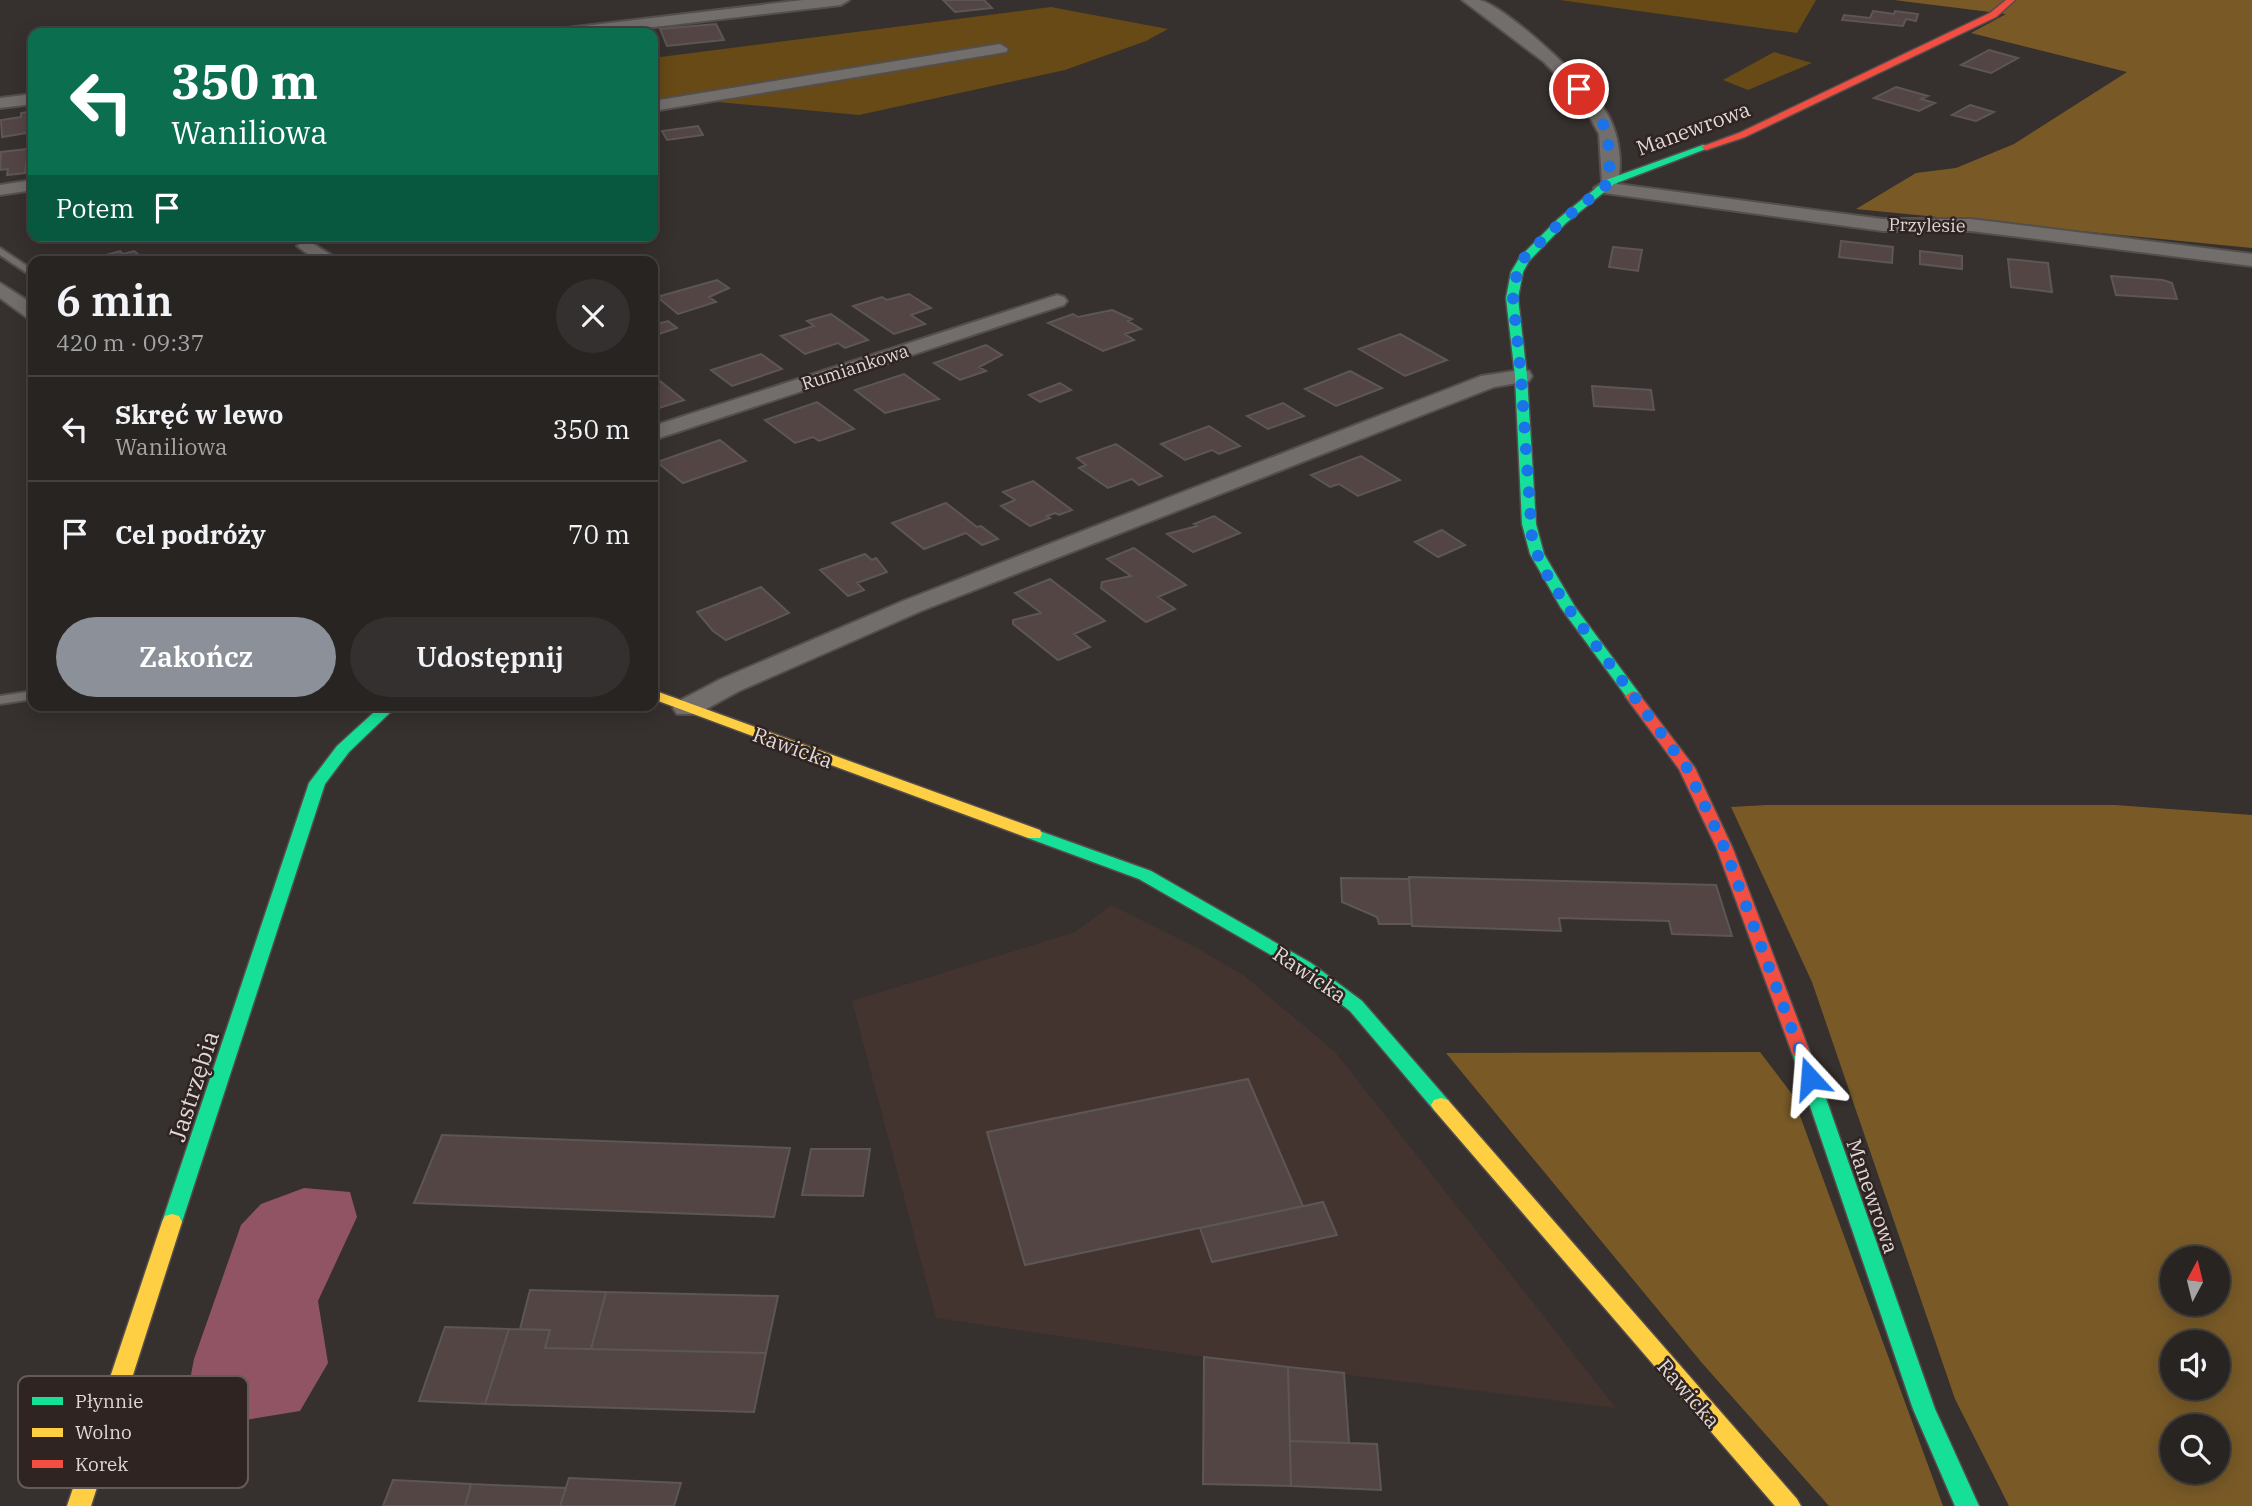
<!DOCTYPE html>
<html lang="pl">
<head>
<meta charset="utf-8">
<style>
	:root { --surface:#282422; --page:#34302f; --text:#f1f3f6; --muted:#a5a4a5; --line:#444140; --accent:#8c9099 }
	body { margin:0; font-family:"IBM Plex Serif",serif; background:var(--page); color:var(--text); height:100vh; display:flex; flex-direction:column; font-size:26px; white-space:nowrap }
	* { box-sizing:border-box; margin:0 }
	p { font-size:23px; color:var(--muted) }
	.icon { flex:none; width:38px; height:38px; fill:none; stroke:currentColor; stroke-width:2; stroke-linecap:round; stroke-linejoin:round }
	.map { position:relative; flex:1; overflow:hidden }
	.drawer { position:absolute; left:28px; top:256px; width:630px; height:455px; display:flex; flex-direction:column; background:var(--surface); border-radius:14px; box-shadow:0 4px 18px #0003,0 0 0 2px var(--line) }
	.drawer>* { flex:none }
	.top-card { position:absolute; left:28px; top:28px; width:630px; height:214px; border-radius:14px; box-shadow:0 4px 18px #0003,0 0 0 2px var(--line); background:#0b6e4f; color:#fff; overflow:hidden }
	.needle { width:46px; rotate:7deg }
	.tools { position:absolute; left:2160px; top:1246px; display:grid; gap:14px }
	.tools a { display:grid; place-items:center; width:70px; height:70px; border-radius:50%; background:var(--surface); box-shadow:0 4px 18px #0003,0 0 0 2px var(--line); font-size:35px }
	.pin { position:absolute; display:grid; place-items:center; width:60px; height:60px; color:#fff; margin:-30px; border:4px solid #fff; border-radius:50%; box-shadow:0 2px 7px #0007 }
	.me { position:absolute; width:77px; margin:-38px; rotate:341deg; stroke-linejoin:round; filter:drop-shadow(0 0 5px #0008) }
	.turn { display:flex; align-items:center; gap:24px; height:147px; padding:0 28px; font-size:32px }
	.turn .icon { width:91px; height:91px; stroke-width:2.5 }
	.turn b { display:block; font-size:49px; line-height:60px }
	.then { display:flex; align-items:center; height:66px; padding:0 28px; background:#0003; gap:14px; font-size:26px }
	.round { display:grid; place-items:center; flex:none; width:74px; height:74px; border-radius:37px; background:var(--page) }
	.overview { display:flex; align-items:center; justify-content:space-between; height:119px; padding:0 28px }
	h1 { font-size:42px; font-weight:600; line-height:52px }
	.action { display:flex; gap:14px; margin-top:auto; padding:14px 28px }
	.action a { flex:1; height:80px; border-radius:42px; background:var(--accent); color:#fff; font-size:28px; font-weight:600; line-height:80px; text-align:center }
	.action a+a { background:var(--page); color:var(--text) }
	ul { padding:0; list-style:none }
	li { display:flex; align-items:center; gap:21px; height:105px; padding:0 28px; border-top:2px solid var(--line) }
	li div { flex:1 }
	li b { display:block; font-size:26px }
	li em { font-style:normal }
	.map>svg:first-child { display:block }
	.built { fill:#44342f }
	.green { fill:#674a16 }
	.forest { fill:#795a27; fill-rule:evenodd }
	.water { fill:#905465 }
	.building { fill:#534544; stroke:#5c5756; stroke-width:2 }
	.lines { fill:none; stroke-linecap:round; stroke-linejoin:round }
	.lane-casing { stroke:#544e4c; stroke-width:4 }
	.street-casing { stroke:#544e4c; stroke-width:4 }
	.fast-casing { stroke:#544e4c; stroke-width:3 }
	.slow-casing { stroke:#544e4c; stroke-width:3 }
	.jam-casing { stroke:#544e4c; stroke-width:3 }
	.lane { fill:#726e6c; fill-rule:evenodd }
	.street { fill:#726e6c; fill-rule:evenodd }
	.fast { fill:#16e098; fill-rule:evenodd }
	.slow { fill:#ffcf43; fill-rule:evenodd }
	.jam { fill:#f24e42; fill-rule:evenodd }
	.route { stroke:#1a73e8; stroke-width:12; stroke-dasharray:0 21.6 }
	.labels { text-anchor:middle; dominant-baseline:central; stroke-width:5; stroke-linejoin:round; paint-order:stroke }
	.far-street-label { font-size:18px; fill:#dfd8d6; stroke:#2f2421 }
	.street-label { font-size:21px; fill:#dfd8d6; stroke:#2f2421 }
	.near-street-label { font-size:24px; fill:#dfd8d6; stroke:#2f2421 }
	.key { fill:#2f2421; stroke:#645a57; stroke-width:2 }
	.key-label { font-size:19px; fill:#dfd8d6 }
</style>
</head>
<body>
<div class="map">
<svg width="2252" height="1506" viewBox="0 0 2252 1506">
	<rect width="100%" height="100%" fill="#36302e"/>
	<path class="built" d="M1111,905L1199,949L1246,977L1336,1053L1616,1408L1204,1357L936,1318L852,1001L1075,932Z"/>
	<path class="green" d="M1560,0H1816L1797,33Z
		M1051,7L1168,29L1146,41L1065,70L859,115L717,102L715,98L653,106V58Z
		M1774,52L1812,63L1748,90L1723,80Z"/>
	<path class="forest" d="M1894,0H2252V248L1856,209L1916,173L1956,168L2014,144L2127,72L1971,33L2006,14Z
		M1767,805H2115L2252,815V1506H2009L1955,1399L1812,982L1731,807ZM2217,1258V1304H2172V1258ZM2172,1342H2217V1388H2172ZM2172,1426H2217V1472H2172Z
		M1760,1052L1792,1094L1943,1506H1829L1702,1363L1446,1053Z"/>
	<path class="water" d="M304,1188L350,1192L357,1217L318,1301L328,1363L300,1411L233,1422L185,1406L194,1359L241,1225L261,1204Z"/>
	<path class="building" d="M943,0H984L992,8L955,12Z
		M1873,11L1894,14L1895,11L1918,14L1916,21L1906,19L1903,26L1842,20L1844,15L1870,18Z
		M716,24L724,40L667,46L660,29Z
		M1989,50L2018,58L1991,73L1961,65Z
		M1896,87L1928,96L1921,99L1935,103L1919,111L1874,98Z
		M1970,105L1994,112L1976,121L1952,115Z
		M33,111V132L2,137L1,120L21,117V113Z
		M698,126L703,135L667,140L662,131Z
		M28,149L25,173L7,175L8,169L0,170L1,152Z
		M1841,241L1893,247L1892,263L1839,257Z
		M1613,247L1642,250L1638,271L1609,267Z
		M120,251L123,254L134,251L147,261H84Z
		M1920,251L1962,256V269L1920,264Z
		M2008,259L2048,263L2052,292L2011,287Z
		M2111,276L2163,280L2172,283L2177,299L2116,295Z
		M717,280L729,288L709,297L716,302L678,314L657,297Z
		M909,294L931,308L911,315L925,324L894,334L853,306L882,297L887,300Z
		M1112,310L1132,319L1128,321L1141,329L1125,334L1134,340L1103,351L1048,323L1073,314L1078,317Z
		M831,314L868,340L845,348L838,343L805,354L781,336L814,326L807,321Z
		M668,321L677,328L653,336V325Z
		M1400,334L1447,360L1405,376L1359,349Z
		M986,345L1002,355L979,367L986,371L960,380L934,363Z
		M761,354L782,369L732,386L711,370Z
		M1350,371L1382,388L1336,406L1305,389Z
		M904,374L939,399L885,413L855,390Z
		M660,381L684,400L653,410V383Z
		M1060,383L1071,390L1040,402L1029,395Z
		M1592,386L1651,390L1654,410L1594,406Z
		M817,402L854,429L819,441L813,437L795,443L765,420Z
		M1283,403L1304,416L1268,429L1247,416Z
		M1209,426L1240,446L1219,454L1212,450L1185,460L1161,444Z
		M720,440L746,461L683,483L657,462Z
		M1116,444L1162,476L1139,485L1132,479L1108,488L1079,468L1086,465L1077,458Z
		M1361,456L1400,480L1358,496L1339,484L1330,487L1311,475Z
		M1033,481L1072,510L1059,515L1055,513L1047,516L1050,518L1030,526L1001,506L1015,500L1003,492Z
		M946,503L977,527L981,526L998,539L982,545L966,533L924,549L892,523Z
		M1214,516L1240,533L1193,552L1167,534L1197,526L1194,524Z
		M1442,530L1465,545L1438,557L1415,542Z
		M1134,548L1186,585L1158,597L1175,609L1146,622L1101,588L1102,582L1131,576L1107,559Z
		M865,554L872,560L876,558L887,572L857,583L864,590L848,596L820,570Z
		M1050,579L1105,621L1074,634L1090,647L1058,660L1013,624V620L1041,613L1015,593Z
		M761,587L789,613L726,640L713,631L697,612Z
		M1409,877L1716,885L1732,936L1672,934L1669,921L1559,918L1561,931L1412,926Z
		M1341,878L1409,879L1412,924H1379L1377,917L1342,902Z
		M1248,1079L1303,1206L1025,1265L987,1132Z
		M442,1135L790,1148L774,1217L414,1203Z
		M811,1149H870L863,1196L802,1195Z
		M1323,1202L1337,1235L1212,1262L1200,1228Z
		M530,1290L606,1292L591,1349L545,1348L550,1330L520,1329Z
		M606,1292L778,1296L766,1353L591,1349Z
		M445,1327L509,1329L485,1404L419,1401Z
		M509,1329L550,1330L545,1348L766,1353L754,1412L485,1404Z
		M1204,1357L1288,1367L1291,1486L1203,1484Z
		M1288,1367L1344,1373L1349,1443L1290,1441Z
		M1290,1441L1377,1444L1381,1490L1291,1486Z
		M569,1478L681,1483L674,1506H560Z
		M393,1480L471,1484L465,1506H383Z
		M471,1484L566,1488L560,1506H465Z"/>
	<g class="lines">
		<defs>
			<path id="lane" d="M0,248L33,270V277L0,255Z
				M33,691V699L0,704V696Z"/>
			<path id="street" d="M803,0H849L841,5L604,33H559L567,28Z
				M1462,0C1467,0 1474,0 1479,0C1507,6 1595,89 1609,117C1619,136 1623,164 1617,184L1883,219H1971L2252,254V266L1971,231H1883L1597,192L1594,188L1602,183L1599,134L1580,99L1544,62Z
				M1000,44L1008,49L1006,52L653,111V101Z
				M33,94V104L0,108V98Z
				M33,180V190L0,195V185Z
				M307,240L341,261H317L297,246Z
				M0,283L33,304V319L26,317L0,298Z
				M1057,295L1064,297L1067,301L1064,305L653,440V426Z
				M1521,370L1529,371L1532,376L1529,381L1494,387L921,611L739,691L697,714H677L673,708L677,702L721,679L903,601L1481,376Z"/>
			<path id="fast" d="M1703,145L1711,147L1614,184L1566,223L1529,261L1523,272L1518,298L1527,376L1536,524L1544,554L1575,607L1641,696L1633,701L1628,699L1561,608L1530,554L1522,524L1515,376L1506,298L1511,272L1520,257L1558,219L1606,180Z
				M382,705H398L349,752L325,784L182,1222L179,1228L172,1230L165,1228L162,1222L309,783L337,746Z
				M1034,829L1151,871L1311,963L1362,1001L1448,1100L1451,1105L1448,1110L1441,1112L1434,1110L1350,1011L1299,971L1139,879L1028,838L1026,834L1028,830Z
				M1800,1043L1807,1045L1809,1050L1935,1409L1979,1506H1955L1913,1409L1791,1050L1793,1045Z"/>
			<path id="slow" d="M653,690L1040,830L1042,834L1040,838H1028L653,699Z
				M1441,1098L1448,1100L1797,1499L1801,1506H1775L1434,1110L1431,1105L1434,1100Z
				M172,1214L179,1216L182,1222L91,1506H67L162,1222L165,1216Z"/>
			<path id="jam" d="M2006,0H2015L1996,17L1745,137L1706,150L1701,147L1739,133L1990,13Z
				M1633,691L1638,693L1695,768L1733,849L1809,1050L1807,1055L1800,1057L1793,1055L1791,1050L1717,849L1679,769L1625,696Z"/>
		</defs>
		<use href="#lane" class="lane-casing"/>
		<use href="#street" class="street-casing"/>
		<use href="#fast" class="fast-casing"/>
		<use href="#slow" class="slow-casing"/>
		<use href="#jam" class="jam-casing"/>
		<use href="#lane" class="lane"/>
		<use href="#street" class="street"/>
		<use href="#fast" class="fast"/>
		<use href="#slow" class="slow"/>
		<use href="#jam" class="jam"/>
	</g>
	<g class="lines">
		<path class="route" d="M1579,89L1595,108L1608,134L1610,182L1562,221L1524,258L1517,272L1513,298L1521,376L1532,538L1541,565L1568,608L1687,768L1725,849L1810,1078"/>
	</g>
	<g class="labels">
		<g class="far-street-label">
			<text transform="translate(1927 225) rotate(1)">Przylesie</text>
			<text transform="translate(855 367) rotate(-18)">Rumiankowa</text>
		</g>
		<g class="street-label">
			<text transform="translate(1693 128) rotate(-20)">Manewrowa</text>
			<text transform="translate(793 747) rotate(20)">Rawicka</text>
			<text transform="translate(1310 974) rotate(34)">Rawicka</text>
			<text transform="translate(1873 1196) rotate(71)">Manewrowa</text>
			<text transform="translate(1689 1393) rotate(49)">Rawicka</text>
		</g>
		<g class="near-street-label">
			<text transform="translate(193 1086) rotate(-72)">Jastrzębia</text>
		</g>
	</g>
	<rect x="18" y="1376" width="230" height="112" rx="10" class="key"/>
	<rect x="32" y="1397" width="31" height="8" fill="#16e098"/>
	<rect x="32" y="1428" width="31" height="9" fill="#ffcf43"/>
	<rect x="32" y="1460" width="31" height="8" fill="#f24e42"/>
	<g class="key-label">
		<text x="75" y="1408">Płynnie</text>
		<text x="75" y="1439">Wolno</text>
		<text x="75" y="1471">Korek</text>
	</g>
</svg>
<div class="tools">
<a><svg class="needle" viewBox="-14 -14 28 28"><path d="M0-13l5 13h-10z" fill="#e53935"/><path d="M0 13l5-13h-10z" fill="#a5a4a5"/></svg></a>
<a><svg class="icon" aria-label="sound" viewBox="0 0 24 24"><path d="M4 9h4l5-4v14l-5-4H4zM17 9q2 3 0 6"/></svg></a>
<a><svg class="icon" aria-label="search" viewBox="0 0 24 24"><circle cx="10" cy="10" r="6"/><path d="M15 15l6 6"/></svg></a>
</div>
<div class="pin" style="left:1579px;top:89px;background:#d93025"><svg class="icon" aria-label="arrive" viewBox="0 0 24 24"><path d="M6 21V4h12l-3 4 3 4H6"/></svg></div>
<svg class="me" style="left:1810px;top:1078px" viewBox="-20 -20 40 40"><path d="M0-17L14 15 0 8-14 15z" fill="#1a73e8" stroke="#fff" stroke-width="4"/></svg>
<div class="top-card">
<div class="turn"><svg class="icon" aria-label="left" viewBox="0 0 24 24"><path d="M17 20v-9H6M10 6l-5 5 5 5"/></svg><div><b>350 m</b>Waniliowa</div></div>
<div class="then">Potem<svg class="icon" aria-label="arrive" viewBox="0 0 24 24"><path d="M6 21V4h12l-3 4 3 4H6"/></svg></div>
</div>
<section class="drawer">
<div class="overview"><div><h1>6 min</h1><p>420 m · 09:37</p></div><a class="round"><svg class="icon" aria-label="close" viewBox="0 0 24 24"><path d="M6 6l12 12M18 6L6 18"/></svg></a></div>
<ul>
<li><svg class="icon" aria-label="left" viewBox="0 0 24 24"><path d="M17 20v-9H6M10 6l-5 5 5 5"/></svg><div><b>Skręć w lewo</b><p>Waniliowa</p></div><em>350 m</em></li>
<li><svg class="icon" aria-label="arrive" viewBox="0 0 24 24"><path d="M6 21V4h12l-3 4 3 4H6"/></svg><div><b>Cel podróży</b></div><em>70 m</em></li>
</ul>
<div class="action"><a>Zakończ</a><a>Udostępnij</a></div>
</section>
</div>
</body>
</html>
